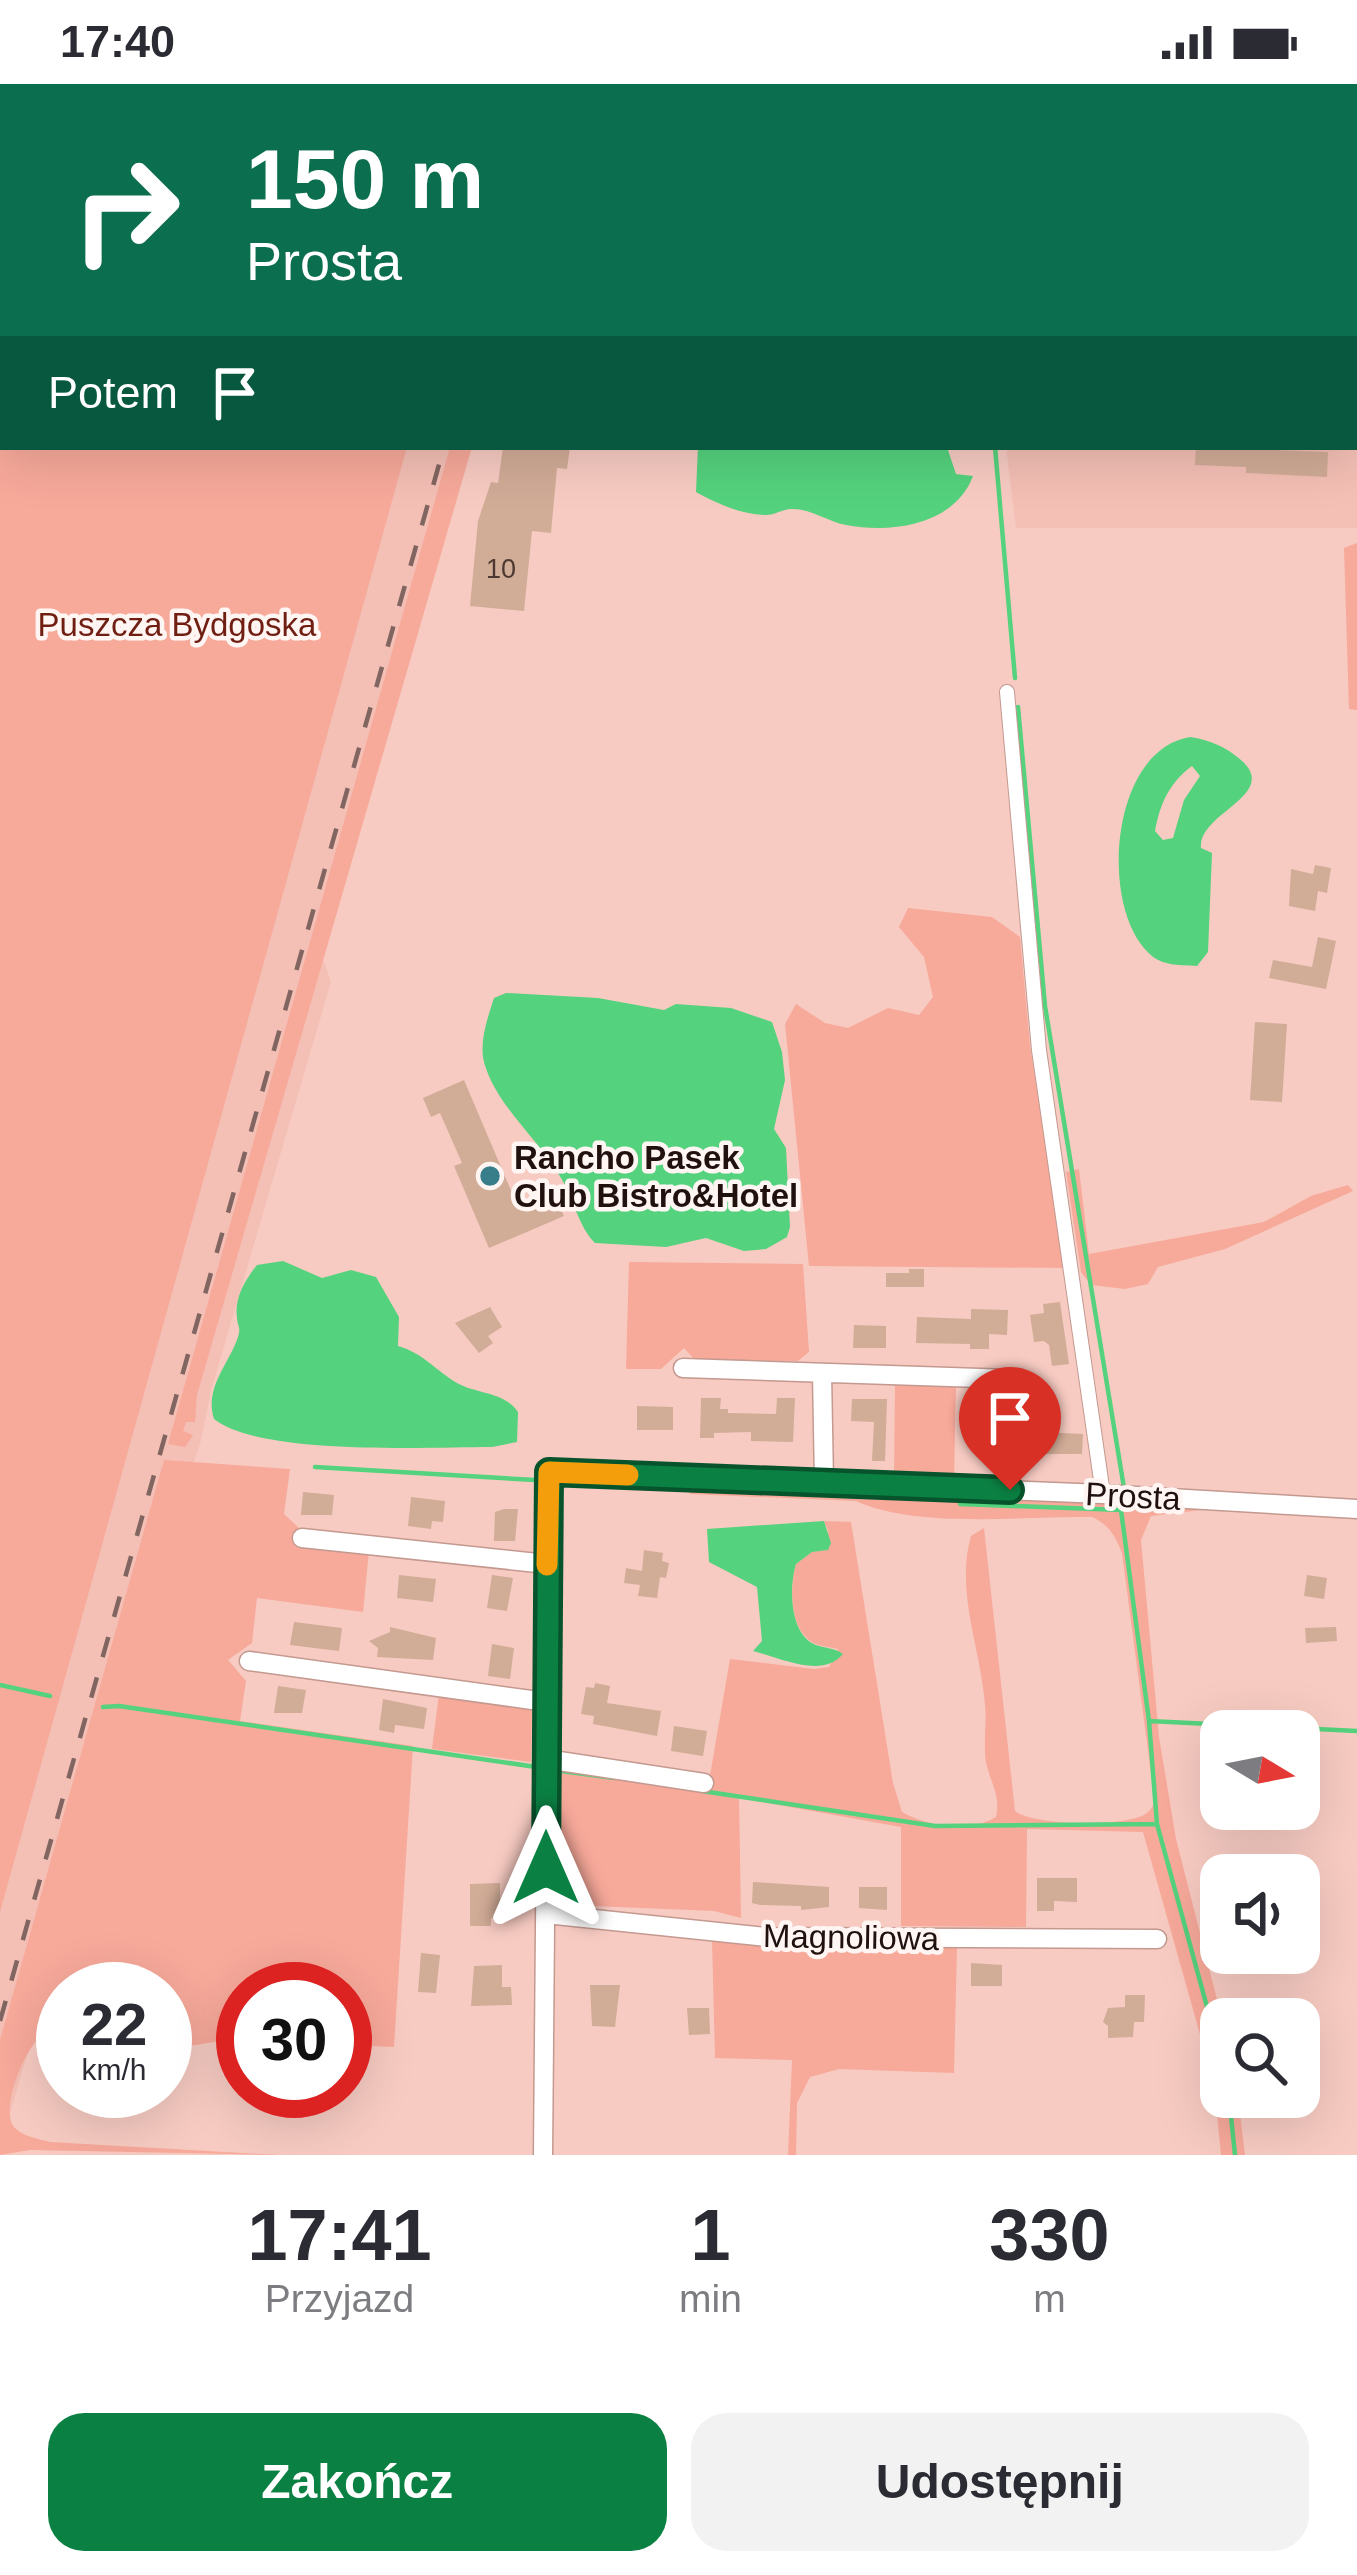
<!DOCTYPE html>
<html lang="pl">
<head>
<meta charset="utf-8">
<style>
	:root { --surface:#fff; --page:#f2f2f3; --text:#2b2b33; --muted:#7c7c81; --accent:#0b8043 }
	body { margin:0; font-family:Helvetica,sans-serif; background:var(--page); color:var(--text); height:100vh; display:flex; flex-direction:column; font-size:45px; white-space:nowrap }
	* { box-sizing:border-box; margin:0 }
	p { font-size:39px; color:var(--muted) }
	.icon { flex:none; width:66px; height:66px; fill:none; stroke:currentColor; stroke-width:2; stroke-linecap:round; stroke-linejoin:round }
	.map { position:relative; height:2071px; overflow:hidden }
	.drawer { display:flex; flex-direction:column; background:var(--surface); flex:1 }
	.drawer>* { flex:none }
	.top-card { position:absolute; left:0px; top:0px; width:1359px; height:366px; box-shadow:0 12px 48px #0002; background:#0b6e4f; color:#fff; overflow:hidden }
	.needle { width:78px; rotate:100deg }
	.buttons { position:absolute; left:1200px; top:1626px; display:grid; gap:24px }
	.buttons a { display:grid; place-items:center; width:120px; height:120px; border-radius:24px; background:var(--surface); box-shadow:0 12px 48px #0002; font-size:60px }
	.speed { position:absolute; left:36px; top:1878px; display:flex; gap:24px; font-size:60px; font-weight:700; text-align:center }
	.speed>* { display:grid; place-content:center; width:156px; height:156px; border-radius:50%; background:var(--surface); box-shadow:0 12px 48px #0002; line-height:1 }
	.speed small { font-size:30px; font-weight:400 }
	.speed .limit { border:18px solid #d22; background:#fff; color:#111 }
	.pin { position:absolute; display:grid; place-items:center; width:102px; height:102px; color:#fff; margin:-123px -51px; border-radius:50% 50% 50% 0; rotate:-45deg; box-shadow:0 0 12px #0007 }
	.pin .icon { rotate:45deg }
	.me { position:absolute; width:132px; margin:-66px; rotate:0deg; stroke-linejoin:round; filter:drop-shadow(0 0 9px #0008) }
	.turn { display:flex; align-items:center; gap:42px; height:252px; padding:0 48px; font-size:54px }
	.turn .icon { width:156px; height:156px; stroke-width:2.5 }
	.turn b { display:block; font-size:84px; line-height:102px }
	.then { display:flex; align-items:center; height:114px; padding:0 48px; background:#0003; gap:24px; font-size:45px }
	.eta { display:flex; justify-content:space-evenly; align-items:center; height:204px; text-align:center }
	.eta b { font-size:72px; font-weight:700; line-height:84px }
	.action { display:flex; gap:24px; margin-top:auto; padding:24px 48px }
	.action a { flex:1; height:138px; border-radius:36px; background:var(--accent); color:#fff; font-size:48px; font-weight:700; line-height:138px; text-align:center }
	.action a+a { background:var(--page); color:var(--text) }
	.status { display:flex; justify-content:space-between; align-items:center; height:84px; padding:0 60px; background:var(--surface); direction:ltr }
	.status svg { height:33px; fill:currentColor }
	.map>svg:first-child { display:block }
	.built { fill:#f4bfb5 }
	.green { fill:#f7a99a }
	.water { fill:#54d27d; fill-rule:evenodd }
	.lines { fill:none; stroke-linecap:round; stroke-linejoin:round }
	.stream { stroke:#54d27d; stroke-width:4.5 }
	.building { fill:#d1ac97 }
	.pedestrian-casing { stroke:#c39990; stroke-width:16 }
	.minor-casing { stroke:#c39990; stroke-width:21 }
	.pedestrian { stroke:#fff; stroke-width:14 }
	.minor { stroke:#fff; stroke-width:18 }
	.rail { stroke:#816560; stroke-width:4.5; stroke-dasharray:21 21; stroke-linecap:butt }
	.route-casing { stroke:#07532c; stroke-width:30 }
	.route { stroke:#0b8043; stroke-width:21 }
	.slow { stroke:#f59e0b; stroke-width:21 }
	.poi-dot { fill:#387d8a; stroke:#fff5f3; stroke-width:4.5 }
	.labels { text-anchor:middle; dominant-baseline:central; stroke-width:9; stroke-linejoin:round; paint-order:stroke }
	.number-label { font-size:27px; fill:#4c3830 }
	.park-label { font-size:33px; fill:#701e12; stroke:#fff5f3 }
	.poi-label { font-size:33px; font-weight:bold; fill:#20110e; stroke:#fff5f3; text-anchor:start }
	.street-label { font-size:33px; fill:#20110e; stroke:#fff5f3 }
</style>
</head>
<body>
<div class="status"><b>17:40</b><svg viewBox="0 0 49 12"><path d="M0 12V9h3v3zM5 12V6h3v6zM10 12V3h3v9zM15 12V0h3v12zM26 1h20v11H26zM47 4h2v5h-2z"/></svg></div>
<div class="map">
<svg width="1357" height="2071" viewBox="0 0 1357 2071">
	<rect width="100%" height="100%" fill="#f7cbc2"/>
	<path class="built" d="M1357,99V444H1016L1006,363H1356Z
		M404,363H471L323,875L331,898L212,1303L200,1360L110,1623L32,1954L0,2063V1808Z"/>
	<path class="green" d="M0,0H508L3,3V363H407L0,1828Z
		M550,0H1357V49L1356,3H549Z
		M450,363H472L197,1311L195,1338H186L183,1347L193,1351L185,1363L168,1360Z
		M1357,459V626L1349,625L1344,464Z
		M908,824L992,833L1020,853L1030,962L1065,1184L809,1182L785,940L796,920L825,939L848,944L888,924L919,931L933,913L924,873L899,843Z
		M1079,1085L1089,1170L1264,1138L1311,1112L1348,1101L1353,1107L1225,1165L1158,1183L1148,1200L1125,1205L1091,1201L1081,1188L1066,1088Z
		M629,1178L803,1180L809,1268L798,1277L695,1276L684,1264L661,1285H626Z
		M895,1301L956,1302L954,1396L894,1394Z
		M164,1376L290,1385L284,1430L302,1447L369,1467L363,1528L257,1514L252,1559L228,1576L246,1597L240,1637L413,1662L394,1963L345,1961V1905H243V1956C212,1955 194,1965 165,1962V1905H63V1940C54,1943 45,1948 38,1955C23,1970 0,2025 14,2043C22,2052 38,2055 50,2058L280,2071L30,2066L0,2071V1956Z
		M700,1402L1201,1421V1426L1151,1432L1141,1456L1159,1653L1176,1755L1222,1935L1221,2013H1238L1245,2071H1221L1214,2000L1143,1748L1027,1745L1026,1843L901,1842V1743L739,1714L741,1834L714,1827L568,1821L558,1812V1683L707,1709L730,1575L814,1585L829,1583L838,1565C828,1563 816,1562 809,1556C789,1540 790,1502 796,1480L812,1468L827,1466L828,1446L824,1437L851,1438L893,1699L902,1728C927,1743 971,1748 996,1733C1001,1711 990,1698 986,1678C983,1660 987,1639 985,1621C981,1565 955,1507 971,1452L984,1444L1015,1727C1033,1742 1128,1744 1147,1729C1154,1723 1153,1721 1154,1712L1122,1469C1115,1451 1109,1441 1092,1433C1023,1432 917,1445 856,1417L689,1410Z
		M439,1610L532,1623L531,1678L432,1665Z
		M712,1855L957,1862L954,1989L839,1985L810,1993L797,2019L796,2071H788L792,1976L715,1974Z"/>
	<path class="water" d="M698,363H947L956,390L973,392C955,440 894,450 846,441C829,438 811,425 793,425C784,424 775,431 766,431C742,431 716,419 696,408Z
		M1190,653C1210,656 1226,663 1241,676C1281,711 1197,729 1201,764L1212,769L1208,868L1197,882C1182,881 1164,882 1152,872C1098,828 1109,666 1190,653ZM1192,682L1200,692L1184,716L1173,754L1163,756L1155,747C1160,720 1169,699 1192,682Z
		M506,909L598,914L664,926L676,920L731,924L772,938L782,968L785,996L774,1045L786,1064L790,1143L787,1153L766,1165L744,1167L706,1154L666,1163L595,1159C578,1142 574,1115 561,1094C539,1055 496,1022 484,978C479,957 488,933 494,914Z
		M283,1177L322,1194L351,1186L376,1193L399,1233L398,1262C423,1269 435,1286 457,1299C479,1311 503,1307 518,1328L517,1358L492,1363C429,1363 260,1372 214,1335C204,1304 229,1280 238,1253C241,1243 238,1244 237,1234C234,1214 245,1196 257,1181Z
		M824,1437L831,1459L828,1466L812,1468L796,1480C789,1503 789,1550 816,1561C827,1565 833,1563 843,1570C822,1595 781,1574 753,1567L762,1557L757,1503L709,1478L707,1445Z"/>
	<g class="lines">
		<path class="stream" d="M970,0V3
			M995,363L1015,594
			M1018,623L1045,922L1124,1404
			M315,1383L535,1396
			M563,1398L654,1404
			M960,1420L1121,1426L1149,1637
			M0,1601L50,1612
			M103,1623L119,1622L543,1684
			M554,1686L614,1694
			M702,1707L935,1742L1157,1740L1221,1974
			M1157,1740L1149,1637L1357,1647
			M1229,2013L1235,2071"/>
	</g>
	<path class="building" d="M503,363H570L567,385L557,384L551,449L532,447L524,527L470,522L478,437L491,398L498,399Z
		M1196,363L1328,368L1327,393L1246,389V383L1195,381Z
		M1315,781L1331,784L1327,809L1318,807L1315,827L1289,822L1291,785L1313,790Z
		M1318,853L1336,857L1326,905L1269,894L1273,876L1312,883Z
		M1255,938L1287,940L1282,1018L1250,1016Z
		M464,996L518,1123L553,1108L564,1132L489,1164L454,1082L462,1079L440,1029L431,1033L423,1014Z
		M909,1185H924V1203H886V1189H909Z
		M1060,1218L1069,1280L1052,1282L1049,1261L1044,1257L1034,1258L1030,1231L1044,1229L1043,1220Z
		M490,1223L502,1243L488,1252L493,1259L479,1269L455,1239Z
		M971,1225L1008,1226L1007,1251L989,1250V1265H970V1260L916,1259L917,1233L971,1235Z
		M854,1241L886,1242V1264H853Z
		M701,1314H721L720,1325H728V1329L776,1330L777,1314H795L793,1358L751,1357V1348L714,1349V1354H700Z
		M852,1315H887L885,1377H872L874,1338L851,1337Z
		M637,1322L673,1323V1346H637Z
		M974,1322H1007V1344L974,1348Z
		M1024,1347L1083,1350L1082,1370H1028Z
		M303,1408L334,1411L332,1431H301Z
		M411,1413L445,1417L443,1438L432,1437L431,1445L408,1442Z
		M504,1425H518L515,1457H494L495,1428Z
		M644,1466L663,1469L662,1477L669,1479L666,1494L660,1493L657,1514L638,1512L640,1501L624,1499L626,1484L642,1487Z
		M399,1491L436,1495L433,1518L397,1514Z
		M492,1491L513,1494L507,1527L487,1524Z
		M1307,1491L1327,1494L1324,1515L1304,1512Z
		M294,1538L342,1544L339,1567L290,1561Z
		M390,1543L436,1554L433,1576L377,1573L378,1564L369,1557L390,1548Z
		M1336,1543L1337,1557L1306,1559L1305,1544Z
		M492,1560L514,1564L510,1595L488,1592Z
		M595,1599L610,1602L607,1619L661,1627L657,1652L593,1640L594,1632L581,1630L586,1603L594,1604Z
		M278,1602L306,1606L302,1629H274Z
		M383,1615L427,1624L424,1645L395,1641L394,1649L379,1646Z
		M674,1642L707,1647L703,1672L671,1667Z
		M1037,1794H1077V1818L1054,1817V1827H1037Z
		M753,1798L829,1803V1823L801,1826V1822L760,1821L752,1819Z
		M500,1799V1816H511V1835L491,1834V1842H470V1800Z
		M859,1803H887V1826L859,1824Z
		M421,1869L440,1871L436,1909L418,1908Z
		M971,1879L1002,1881V1902H971Z
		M502,1881V1903H511L512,1921L471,1922L474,1882Z
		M590,1901H620L615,1943L592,1942Z
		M1125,1911H1145L1144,1938H1134L1133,1953L1108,1954V1942L1103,1938L1108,1924L1125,1923Z
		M687,1924H709L710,1950L689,1951Z"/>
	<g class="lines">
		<defs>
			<path id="pedestrian" d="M1007,608L1039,966L1103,1410"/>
			<path id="minor" d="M683,1284L1010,1295
				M822,1289L824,1399
				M302,1454L547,1480
				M249,1577L546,1618
				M546,1675L704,1699
				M546,1830L766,1853L1157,1855
				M543,2071L549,1388L1103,1410L1357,1425"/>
		</defs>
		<use href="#pedestrian" class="pedestrian-casing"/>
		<use href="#minor" class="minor-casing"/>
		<use href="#pedestrian" class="pedestrian"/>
		<use href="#minor" class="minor"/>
		<path class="rail" d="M535,3L536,0
			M0,1937L444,363"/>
	</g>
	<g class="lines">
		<defs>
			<path id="route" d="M546,1784L549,1388L1010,1406"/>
		</defs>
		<use href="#route" class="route-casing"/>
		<use href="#route" class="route"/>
		<path class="slow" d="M547,1481L549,1388L628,1391"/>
	</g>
	<circle class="poi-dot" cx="490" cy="1092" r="12"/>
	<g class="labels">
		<g class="number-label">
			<text x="501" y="485">10</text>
		</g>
		<g class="park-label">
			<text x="177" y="540">Puszcza Bydgoska</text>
		</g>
		<g class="poi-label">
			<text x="514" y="1073">Rancho Pasek<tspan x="514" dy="38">Club Bistro&amp;Hotel</tspan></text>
		</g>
		<g class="street-label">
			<text transform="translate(1133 1412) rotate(3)">Prosta</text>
			<text transform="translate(851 1853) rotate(1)">Magnoliowa</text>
		</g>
	</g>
</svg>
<div class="buttons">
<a><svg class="needle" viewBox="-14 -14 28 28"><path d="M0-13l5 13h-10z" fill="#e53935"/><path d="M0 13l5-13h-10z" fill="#7c7c81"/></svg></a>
<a><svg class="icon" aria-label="sound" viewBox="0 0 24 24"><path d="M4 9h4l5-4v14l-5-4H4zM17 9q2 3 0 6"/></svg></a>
<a><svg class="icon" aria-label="search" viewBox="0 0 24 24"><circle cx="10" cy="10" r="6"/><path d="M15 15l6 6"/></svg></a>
</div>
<div class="speed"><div>22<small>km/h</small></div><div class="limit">30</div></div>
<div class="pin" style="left:1010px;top:1406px;background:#d93025"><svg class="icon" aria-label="arrive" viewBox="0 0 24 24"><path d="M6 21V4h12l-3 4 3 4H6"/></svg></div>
<svg class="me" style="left:546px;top:1784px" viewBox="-20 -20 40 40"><path d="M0-17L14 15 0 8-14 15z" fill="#0b8043" stroke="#fff" stroke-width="4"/></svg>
<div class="top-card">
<div class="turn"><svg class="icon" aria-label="right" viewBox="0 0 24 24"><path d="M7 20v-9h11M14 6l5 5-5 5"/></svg><div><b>150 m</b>Prosta</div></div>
<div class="then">Potem<svg class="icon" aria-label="arrive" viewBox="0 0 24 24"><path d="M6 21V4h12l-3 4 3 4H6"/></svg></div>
</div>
</div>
<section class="drawer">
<div class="eta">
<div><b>17:41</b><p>Przyjazd</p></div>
<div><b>1</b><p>min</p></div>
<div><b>330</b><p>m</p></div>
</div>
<div class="action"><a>Zakończ</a><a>Udostępnij</a></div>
</section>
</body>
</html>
